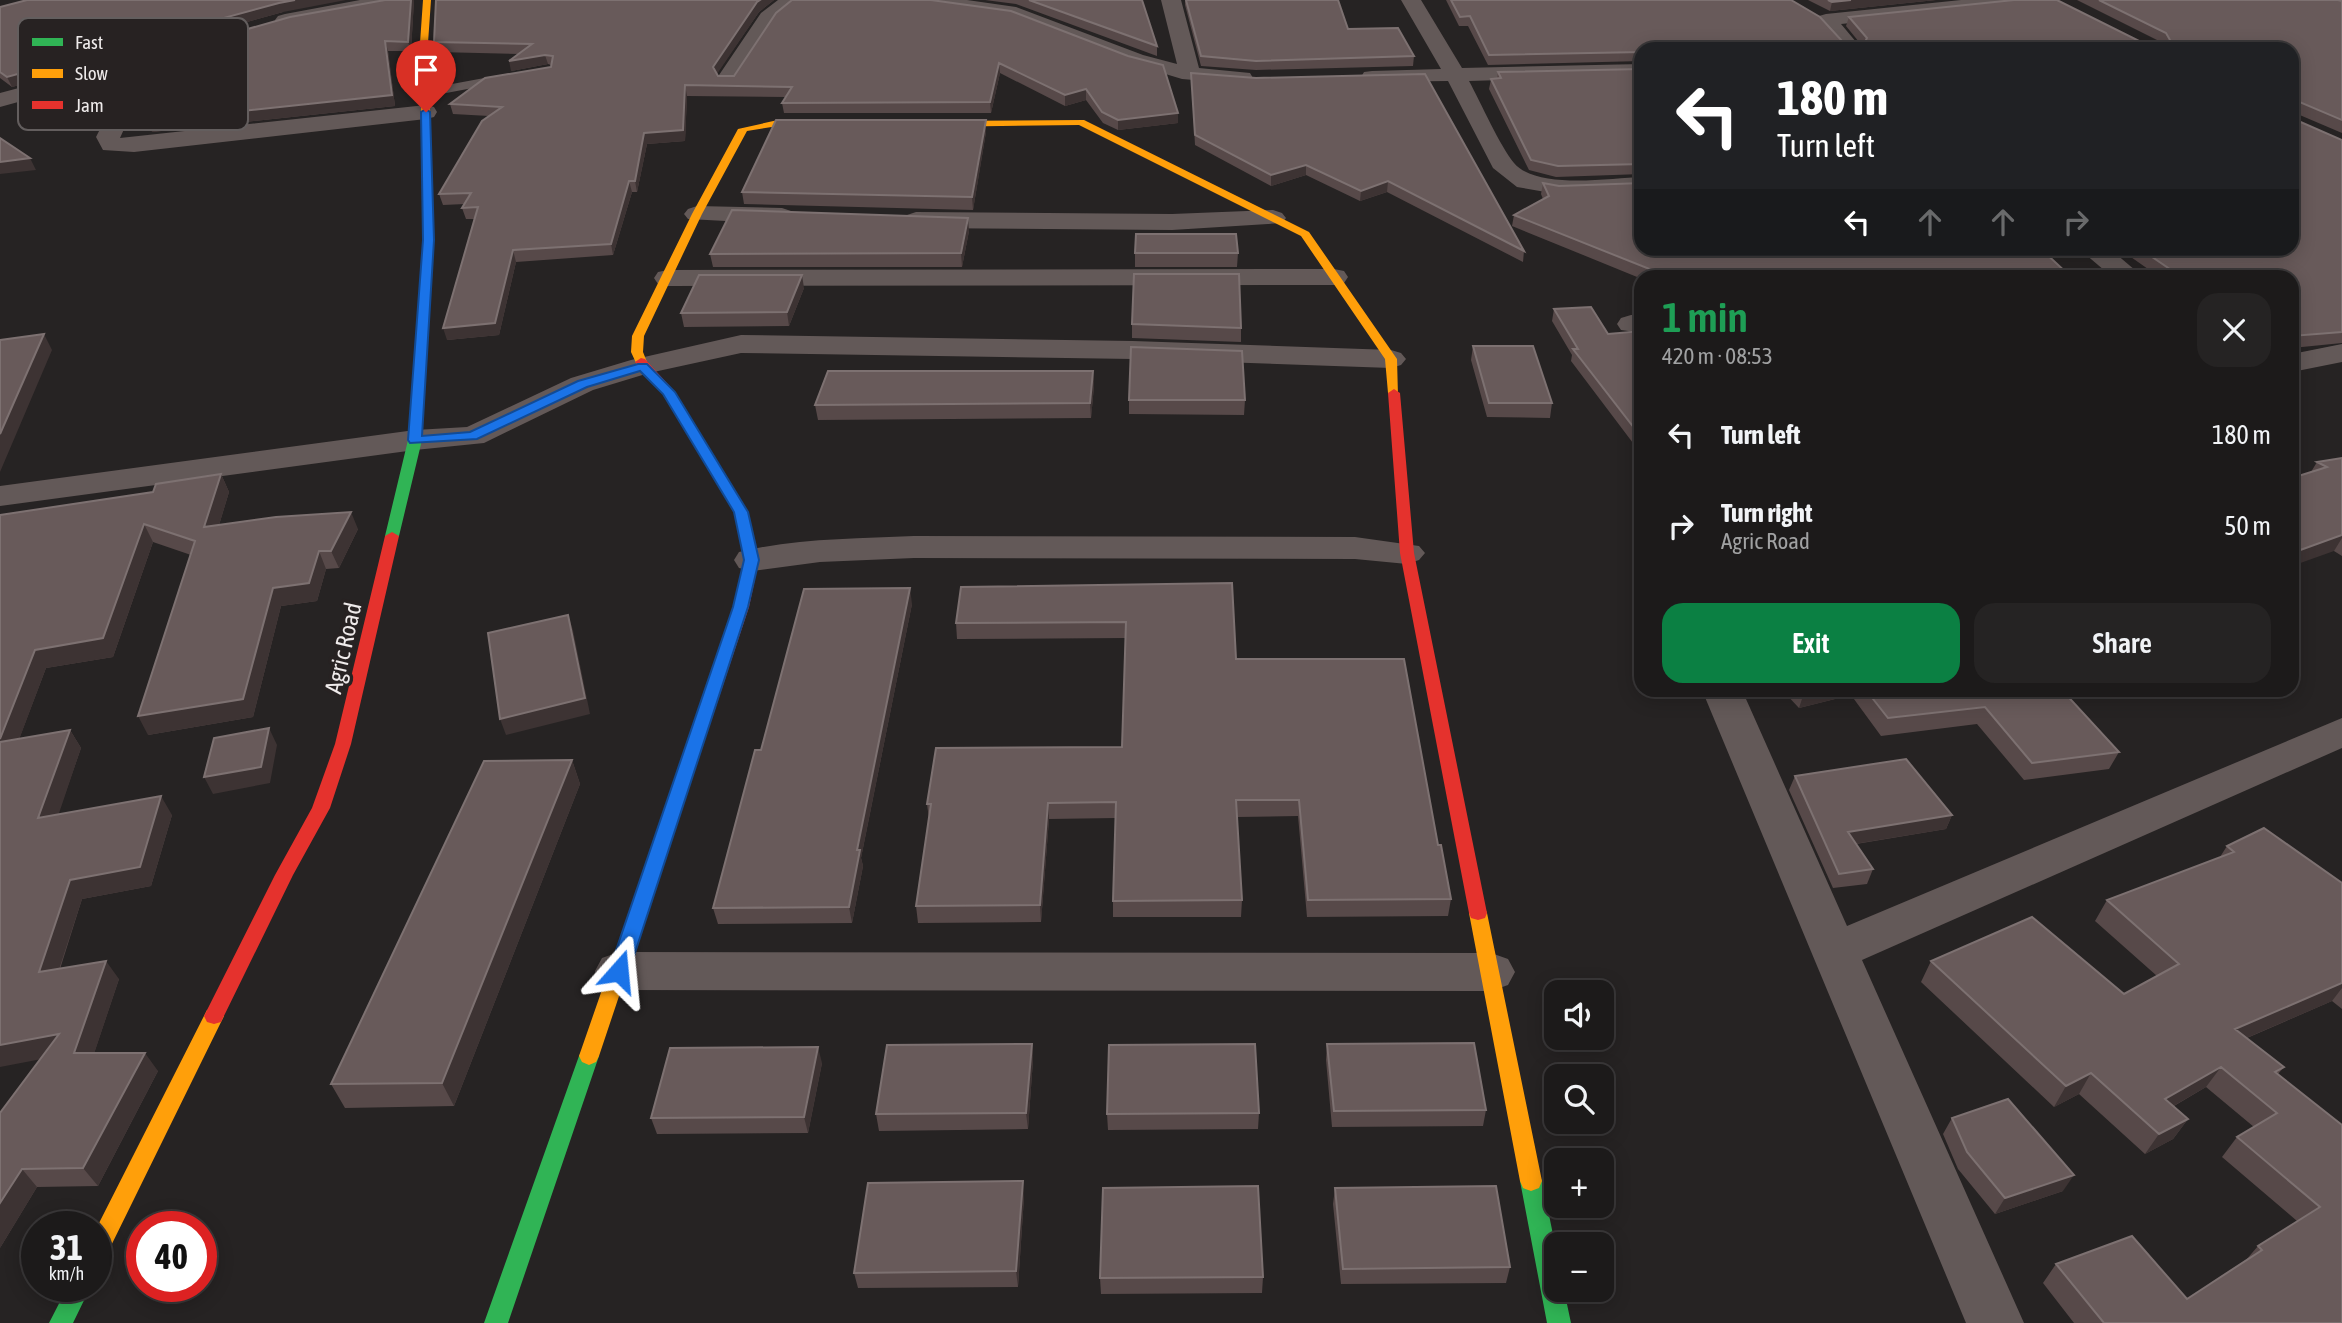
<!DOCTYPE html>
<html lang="en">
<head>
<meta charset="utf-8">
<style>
	:root { --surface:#1c1a1a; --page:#252323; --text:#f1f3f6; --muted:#a0a1a2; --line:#3a3839; --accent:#0b8043 }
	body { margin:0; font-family:"Asap Condensed",sans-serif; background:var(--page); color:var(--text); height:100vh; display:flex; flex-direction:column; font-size:26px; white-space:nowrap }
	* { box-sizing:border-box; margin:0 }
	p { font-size:23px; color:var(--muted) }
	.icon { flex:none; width:38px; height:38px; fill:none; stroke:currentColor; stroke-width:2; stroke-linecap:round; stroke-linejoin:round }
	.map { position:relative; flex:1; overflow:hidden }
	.details { position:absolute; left:1634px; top:270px; width:665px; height:427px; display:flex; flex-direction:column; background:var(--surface); border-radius:21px; box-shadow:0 4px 18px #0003,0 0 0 2px var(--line) }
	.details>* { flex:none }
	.hud { position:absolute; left:1634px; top:42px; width:665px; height:214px; border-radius:21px; box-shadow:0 4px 18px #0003,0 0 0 2px var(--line); background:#202124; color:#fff; overflow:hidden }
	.fabs { position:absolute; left:1544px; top:980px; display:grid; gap:14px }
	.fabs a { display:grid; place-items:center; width:70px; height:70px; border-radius:14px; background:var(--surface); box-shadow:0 4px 18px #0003,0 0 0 2px var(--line); font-size:35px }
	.speed { position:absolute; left:21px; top:1211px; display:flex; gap:14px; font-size:35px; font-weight:700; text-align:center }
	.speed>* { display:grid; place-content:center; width:91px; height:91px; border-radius:50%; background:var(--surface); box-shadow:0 4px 18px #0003,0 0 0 2px var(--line); line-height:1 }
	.speed small { font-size:18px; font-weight:400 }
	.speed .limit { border:10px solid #d22; background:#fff; color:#111 }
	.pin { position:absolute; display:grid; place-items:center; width:60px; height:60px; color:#fff; margin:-72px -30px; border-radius:50% 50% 50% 0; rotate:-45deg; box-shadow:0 0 7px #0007 }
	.pin .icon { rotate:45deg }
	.me { position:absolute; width:77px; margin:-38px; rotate:18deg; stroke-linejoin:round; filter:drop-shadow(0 0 5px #0008) }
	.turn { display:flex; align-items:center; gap:24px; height:147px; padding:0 28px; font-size:32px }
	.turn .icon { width:91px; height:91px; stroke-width:2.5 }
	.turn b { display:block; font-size:49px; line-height:60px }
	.lanes { display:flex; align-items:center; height:66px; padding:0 28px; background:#0003; justify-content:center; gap:35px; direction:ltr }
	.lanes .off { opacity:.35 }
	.round { display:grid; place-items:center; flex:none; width:74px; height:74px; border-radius:21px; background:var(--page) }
	.overview { display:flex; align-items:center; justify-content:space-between; height:119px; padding:0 28px }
	h1 { font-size:42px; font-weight:600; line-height:52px; color:#1e9e55 }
	.cta { display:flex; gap:14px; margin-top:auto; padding:14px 28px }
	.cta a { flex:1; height:80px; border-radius:21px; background:var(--accent); color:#fff; font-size:28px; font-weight:600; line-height:80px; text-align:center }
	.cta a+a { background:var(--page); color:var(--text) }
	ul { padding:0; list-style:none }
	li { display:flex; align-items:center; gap:21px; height:91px; padding:0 28px }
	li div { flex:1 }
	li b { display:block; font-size:26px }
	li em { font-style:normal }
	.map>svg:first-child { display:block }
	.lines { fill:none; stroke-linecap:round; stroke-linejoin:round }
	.lane { fill:#635958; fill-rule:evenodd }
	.street { fill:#635958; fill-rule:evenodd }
	.fast { fill:#30b455; fill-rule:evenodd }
	.slow { fill:#ff9f0a; fill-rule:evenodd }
	.jam { fill:#e5322d; fill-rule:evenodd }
	.wall { fill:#574949 }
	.shaded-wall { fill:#3d3333 }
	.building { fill:#685a5a; stroke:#7d7171; stroke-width:2 }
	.route { fill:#1a73e8; stroke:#114b97; stroke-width:2 }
	.labels { text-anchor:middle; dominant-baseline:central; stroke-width:7; stroke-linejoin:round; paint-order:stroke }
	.street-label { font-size:24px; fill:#eeeaea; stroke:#272222 }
	.key { fill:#272222; stroke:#635e5e; stroke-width:2 }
	.key-label { font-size:19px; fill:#eeeaea }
</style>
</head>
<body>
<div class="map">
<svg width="2342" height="1323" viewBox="0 0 2342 1323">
	<rect width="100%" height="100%" fill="#262323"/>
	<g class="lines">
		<path class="lane" d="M511,73L516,74V80L425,97L418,93L425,89Z"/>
		<path class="street" d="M360,0H401L391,6L285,26L278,24L275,20L278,16L285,14Z
			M778,0H800L775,21L736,83H720L717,78L761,13Z
			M917,0H967L1016,7L1143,55L1177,64L1161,0H1181L1199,68L1250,73L1253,78L1250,83L1242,84L1182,79L1129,63L1012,18L927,6Z
			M1401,0H1421L1462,68L1642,64V76L1469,81C1481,103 1500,146 1514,163C1537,190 1609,178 1642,177V191L1557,194L1517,187L1493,168L1448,81L1364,82L1361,77L1364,72L1372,71L1441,69Z
			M1961,0H2027L2017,6L1841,24L1862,49H1841L1816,20L1819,16L1826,14Z
			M146,52L153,54L156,58L120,138L426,105L434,107L437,112L434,117L426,119L134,152L103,150L96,137L136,58L139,54Z
			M79,72L87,73L90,78L87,83L0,107V93Z
			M697,206L782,208L791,211L795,216L791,221L782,224L688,219L684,214L688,209Z
			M1273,210L1282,213L1286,218L1282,223L1172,230L916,228L907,225L903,220L907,215L916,212L1172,214Z
			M2078,248H2109L2142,276H2111Z
			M1334,269L1344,271L1348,277L1344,283L1334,285L668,286L658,284L654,278L658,272L668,270Z
			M1631,315H1642V333L1621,330L1617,324L1621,318Z
			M741,335L1133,341L1391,350L1401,353L1406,359L1401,365L1391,368L1133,359L741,353L649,373L593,390L484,443L415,450L0,506V486L415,430L467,427L571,378L631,360Z
			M2342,344V362L2292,372V354Z
			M914,536L1355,537L1419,546L1425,553L1419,560L1407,564L1355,559L914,558L820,562L752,571L739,568L734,560L739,552C796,538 856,539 914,536Z
			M1702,690H1742L1847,926L2342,718V748L1862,960L2024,1323H1966Z
			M619,952L1491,953L1508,959L1515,972L1508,985L1491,991L619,990L602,984L595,971L602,958Z"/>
		<path class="fast" d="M428,236L433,239L422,440L399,536L392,540L385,536L408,440L423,239Z
			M589,1047L596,1050L599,1056L508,1323H484L579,1056L582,1050Z
			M1531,1171L1539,1174L1542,1181L1556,1249V1290H1564L1571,1323H1547L1520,1181L1523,1174Z
			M68,1286H91L73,1323H49Z"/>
		<path class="slow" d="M423,0H431L428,43L433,239L428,242L423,239L420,43Z
			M778,120L828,122L833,125L828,128L778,126L747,131L702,214L644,336L643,352L647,362L645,365H637L631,352L632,336L692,214L738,129Z
			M1084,120L1309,232L1397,359L1398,396H1390L1388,393L1385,359L1301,236L1079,125L934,127L929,124L934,121Z
			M694,742L702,748L599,1056L596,1062L589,1065L582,1062L579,1056L686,748Z
			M1478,906L1485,908L1487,913L1542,1181L1539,1188L1531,1191L1523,1188L1520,1181L1469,913L1471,908Z
			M214,1008L221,1010L224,1016L104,1260L96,1264V1229L207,1010Z"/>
		<path class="jam" d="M641,358L645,359L675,392L748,512L759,560L749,607L702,748L694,754L686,748L733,607L745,560L734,512L664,394L635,362Z
			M1394,389L1400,393L1414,553L1487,913L1485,918L1478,920L1471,918L1469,913L1400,553L1388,393Z
			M392,532L399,536L351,744L330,808L293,875L221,1022L214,1024L207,1022L204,1016L275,875L312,808L335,744L385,536Z"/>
	</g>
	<path class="wall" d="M414,0L411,51H388L395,106L152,132L151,112L145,113L141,103L144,95H143Z
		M436,0H774L759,12L717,73L718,76H734L931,0L1178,123L1118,130L1103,123L1086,100L1065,106L1000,73L991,113H784L782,103L786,97L687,96L685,141L647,144L637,192H632L613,255L516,262L499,335L447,340L474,219H466L462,208L465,204L443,205L439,194L489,116L453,114L450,104L551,67V65L548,64L511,71L519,54L437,52L434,42Z
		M985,0H1142L1157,46V56L1016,4Z
		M1185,0H1338L1348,29L1414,56L1413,66L1256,70L1201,66L1185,5Z
		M1446,0H1791L1842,41L1859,42L1846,26L1849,17L2141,42H2161L2077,0H2338L2342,1V133L2295,113L2296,120L2342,140V343L2292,348V276H2158L2118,248H2292V49H1642V61L1488,65L1468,26H1459Z
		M1808,0H1936L1830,11Z
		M0,7L283,12L12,87L0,78Z
		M119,63L124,74L112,99L89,102L74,131L32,101L26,90Z
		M1642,69V174L1556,177L1529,170L1489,89L1491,79L1497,78L1498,72Z
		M1191,73L1524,251L1523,262L1387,192L1360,201L1306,175L1271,186L1195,145Z
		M986,132L973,210L744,204L742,192Z
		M1543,183L1559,186L2070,276H1642V279L1512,226L1514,215L1543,199L1541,194Z
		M969,231L962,267H713L710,254Z
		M1135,253H1238L1237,267H1135Z
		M804,288L789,326L684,327L681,313Z
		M1554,309L1608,334L1642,331V455L1571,361L1572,355L1552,321Z
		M1132,324L1241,328V342L1132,338Z
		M1473,346L1552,403L1550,418L1487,417L1471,360Z
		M1093,371L1094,386L1091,418L818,420L815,405Z
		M1129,400H1245L1244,415L1129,414Z
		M2342,458V556L2334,551L2311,472L2317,462Z
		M221,474L229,492L219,525L358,529L339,568L326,569L317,601L281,606L253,717L148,735L191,555L153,542L113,657L46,668L19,739L70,730L81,748L58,814L172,815L151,886L82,899L60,969L119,979L94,1053L158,1071L98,1186L37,1187L0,1248L40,1059L0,515L153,492Z
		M1232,583L1236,659L1438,845L1451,899L1448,916L1307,917L1298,816L1237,817L1242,900L1241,917H1113V901L1116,818L1049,819L1041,922L918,923L916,906L929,819L927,804L1122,747L1126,638L957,639L956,623Z
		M912,604L861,858L863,866L852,923L718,924L713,908L761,750Z
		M1782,690H2062L2119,752L2109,769L2024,780L1977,724L1881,736L1851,695L1799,708Z
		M572,760L580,784L454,1106L345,1108L331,1084Z
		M1795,776L1952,815L1946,829L1856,844L1873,869L1867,884L1833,888L1789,790Z
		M2227,846L2342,883V1009L2332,1001L2247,1038L2284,1067L2278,1074L2342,1125V1323H2074L2043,1283L2056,1264L2187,1299L2246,1260L2258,1246L2297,1221L2222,1157L2237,1137L2254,1127L2206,1087L2174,1106L2188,1119L2173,1139L2145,1154L2079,1094L2054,1107L1921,982L1931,961L2124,994L2157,976L2095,921L2107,900L2220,857Z
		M1032,1044L1033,1060L1028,1129L879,1131L876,1114Z
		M1327,1044L1486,1110L1483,1126L1332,1127L1326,1060Z
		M822,1063L808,1133L657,1134L651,1118Z
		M1259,1113L1258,1129L1108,1130L1107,1114Z
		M1952,1118L2063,1191L1995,1214L1958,1169L1943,1134Z
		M1335,1188L1510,1267L1506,1283L1341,1284L1333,1204Z
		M1024,1197L1018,1287L858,1288L854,1273Z
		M1263,1277L1262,1293L1101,1294L1100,1278Z"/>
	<path class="shaded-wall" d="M295,0H346L283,12L12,87L7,77L279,3Z
		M411,0H414L411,51L408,42Z
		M760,0H774L759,12L715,77L713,67L757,2Z
		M1851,0H1936L1830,11L1832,2Z
		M385,41L388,51L395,106L152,132L148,121Z
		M545,55L548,64L511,71L509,61Z
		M119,63L124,74L112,99L89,102L74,131L69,119L84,91Z
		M999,63L1000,73L991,113L990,102Z
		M148,84L152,94L143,95L138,85Z
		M685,85L687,96L685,141L647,144L637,192L635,181L644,133Z
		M1086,89V100L1065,106V95Z
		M156,101L161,111L145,113L141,103Z
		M1178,113V123L1118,130V120Z
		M986,120V132L973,210L972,197Z
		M30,158L36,170L0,174V162Z
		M1306,165V175L1271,186V175Z
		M629,181L632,192L613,255L611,244Z
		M1388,181L1387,192L1360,201L1361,191Z
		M968,218L969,231L962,267L961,253Z
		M513,250L516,262L499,335L447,340L443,328Z
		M802,275L804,288L789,326L787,312Z
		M44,334L52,350L0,472V434Z
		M1093,371L1094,386L1091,418L1090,403Z
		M221,474L229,492L213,545L204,527Z
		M351,512L358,529L339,568L331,551Z
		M144,524L153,542L113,657L46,668L11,761L0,745V739L35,650Z
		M2342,535V538L2334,551L2292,566V553Z
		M319,551L326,569L317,601L281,606L253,717L148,735L138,716L273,588Z
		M910,588L912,604L861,858L863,866L852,923L849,907L857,850Z
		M568,615L573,630L590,714L506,735L500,719Z
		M1805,690H1853L1851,695L1799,708Z
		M269,728L277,745L270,783L213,794L204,777Z
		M70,730L81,748L51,837L38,818Z
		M572,760L580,784L454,1106L442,1083Z
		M161,796L172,815L151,886L82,899L52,991L39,972L70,880Z
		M1048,803L1049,819L1041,922L1040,905Z
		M1952,815L1946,829L1842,846L1848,832Z
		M106,961L119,979L88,1072L74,1053Z
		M2342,983V988L2332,1001L2221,1049L2235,1029Z
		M59,1034L73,1053L0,1067V1045Z
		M1032,1044L1033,1060L1028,1129L1026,1113Z
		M818,1047L822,1063L808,1133L804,1117Z
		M145,1053L158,1071L98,1186L83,1168Z
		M2221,1067L2206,1087L2151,1119L2165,1099Z
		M2091,1073L2079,1094L2054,1107L2066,1086Z
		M2188,1119L2173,1139L2145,1154L2159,1134Z
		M22,1169L37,1187L0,1248V1203Z
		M2074,1175L2063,1191L1995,1214L2005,1198Z
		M1023,1181L1024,1197L1018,1287L1016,1271Z"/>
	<path class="building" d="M27,0H295L279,3L7,77L0,72V7Z
		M385,0H411L408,42L385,41L392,95L148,121L156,101L141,103L148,84L138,85L152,56L290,17Z
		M436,0H760L757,2L713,67L718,76H734L776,13L792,0H931L1011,11L1128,56L1163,65L1178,113L1118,120L1102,112L1086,89L1065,95L999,63L990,102L782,103L792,87L685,85L683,130L644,133L635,181H629L611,244L513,250L495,323L443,328L478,207L462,208L471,193L439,194L482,121L502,107L450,104L485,78L551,67L553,56L545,55L509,61L532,44L434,42Z
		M1029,0H1142L1157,46Z
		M1186,0H1338L1348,29L1398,28L1414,56L1256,61L1201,56Z
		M1451,0H1791L1820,17L1842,41L1865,42L1867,38L1849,17L2014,0H2057L2141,42H2168L2170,40L2166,33L2099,0H2338L2342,1V15H2341H2342V120L2295,100L2296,120L2342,140V332L2292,336V276H2180L2139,248H2292V49H1642V52L1489,55L1470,16L1460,17Z
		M1828,0H1851L1832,2Z
		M1642,69V164L1558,166L1531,160L1491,79L1501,78L1498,72Z
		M1191,73L1256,78L1425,74L1524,251L1388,181L1361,191L1306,165L1271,175L1195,135Z
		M776,120H986L972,197L742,192Z
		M0,138L30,158L0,162Z
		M1543,183L1559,186L1642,183V248H2040L2070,276H1667L1514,215L1549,196Z
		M732,210L968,218L961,253L710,254Z
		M1136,234H1236L1238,253H1135Z
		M1134,274H1239L1241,328L1132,324Z
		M699,275H802L787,312L681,313Z
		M1591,307L1608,334L1642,331V438L1573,349H1578L1554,309Z
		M44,334L0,434V340Z
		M1473,346H1533L1552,403H1489Z
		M1131,347L1242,351L1245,400H1129Z
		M828,371H1093L1090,403L815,405Z
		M2342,458V535L2292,553V478L2327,467L2317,462Z
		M221,474L204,527L276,517L351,512L331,551H319L309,583L273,588L243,699L138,716L195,541L144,524L103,638L35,650L0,739V515L153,492L156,484Z
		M1232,583L1236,659H1404L1438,845H1441L1451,899L1308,900L1299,800H1236L1242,900L1113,901L1116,802L1048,803L1040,905L916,906L931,804H927L936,748L1122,747L1126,622L956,623L961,587Z
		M910,588L857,850H860L849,907L713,908L755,750H761L804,589Z
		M568,615L585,698L500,719L488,633Z
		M1866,690H2062L2119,752L2032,763L1985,707L1888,718Z
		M269,728L261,767L204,777L214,738Z
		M70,730L38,818L161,796L140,867L70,880L39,972L106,961L74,1053H145L83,1168L22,1169L0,1203V1113L59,1034L0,1045V742Z
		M1906,759L1952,815L1848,832L1873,869L1839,874L1795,776Z
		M572,760L442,1083L331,1084L484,761Z
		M2264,828L2342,883V983L2235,1029L2284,1067L2275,1072L2342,1125V1323H2104L2056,1264L2132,1236L2187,1299L2262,1250L2258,1246L2320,1207L2237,1137L2277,1113L2221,1067L2165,1099L2188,1119L2159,1134L2091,1073L2066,1086L1931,961L2032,917L2124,994L2179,964L2107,900L2234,852L2227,846Z
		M1474,1043L1486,1110L1334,1111L1327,1044Z
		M1032,1044L1026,1113L876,1114L887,1045Z
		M1255,1044L1259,1113L1107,1114L1109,1045Z
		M818,1047L804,1117L651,1118L670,1048Z
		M2008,1099L2074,1175L2005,1198L1967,1152L1952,1118Z
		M1023,1181L1016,1271L854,1273L868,1183Z
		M1258,1186L1263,1277L1100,1278L1103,1188Z
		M1496,1186L1510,1267L1343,1269L1335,1188Z"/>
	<path class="route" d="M426,109L430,112L434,240L422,436L470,432L578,381L638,364H647L675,392L748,512L759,560L748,607L629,971L626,977L619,979L612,977L609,971L733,607L744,560L734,512L663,394L640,371L587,387L477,439L410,443L408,440L423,240L421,112Z"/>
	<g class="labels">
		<g class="street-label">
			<text transform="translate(343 648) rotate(-77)">Agric Road</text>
		</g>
	</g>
	<rect x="18" y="18" width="230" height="112" rx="10" class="key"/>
	<rect x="32" y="38" width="31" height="8" fill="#30b455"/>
	<rect x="32" y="69" width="31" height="9" fill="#ff9f0a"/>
	<rect x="32" y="101" width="31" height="8" fill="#e5322d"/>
	<g class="key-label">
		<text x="75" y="49">Fast</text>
		<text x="75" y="80">Slow</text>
		<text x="75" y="112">Jam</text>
	</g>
</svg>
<div class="fabs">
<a><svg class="icon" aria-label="sound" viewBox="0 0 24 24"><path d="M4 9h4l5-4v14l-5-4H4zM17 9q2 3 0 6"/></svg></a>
<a><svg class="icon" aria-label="search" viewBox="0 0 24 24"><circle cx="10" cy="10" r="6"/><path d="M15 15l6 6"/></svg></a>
<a>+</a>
<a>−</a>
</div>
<div class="speed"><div>31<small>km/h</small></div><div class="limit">40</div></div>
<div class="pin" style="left:426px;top:112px;background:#d93025"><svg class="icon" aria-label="arrive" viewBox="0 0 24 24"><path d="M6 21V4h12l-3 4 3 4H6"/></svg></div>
<svg class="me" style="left:619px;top:971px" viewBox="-20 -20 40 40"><path d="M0-17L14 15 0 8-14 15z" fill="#1a73e8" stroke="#fff" stroke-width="4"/></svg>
<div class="hud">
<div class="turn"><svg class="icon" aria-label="left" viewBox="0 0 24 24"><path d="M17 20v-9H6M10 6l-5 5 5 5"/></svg><div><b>180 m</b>Turn left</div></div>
<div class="lanes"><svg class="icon" aria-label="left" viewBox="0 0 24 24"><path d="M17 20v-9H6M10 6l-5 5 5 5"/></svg><svg class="icon off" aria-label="ahead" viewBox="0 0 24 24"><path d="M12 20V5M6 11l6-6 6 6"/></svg><svg class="icon off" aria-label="ahead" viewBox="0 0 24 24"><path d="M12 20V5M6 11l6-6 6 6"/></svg><svg class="icon off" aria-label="right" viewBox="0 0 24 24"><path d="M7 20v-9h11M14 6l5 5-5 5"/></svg></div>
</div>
<section class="details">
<div class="overview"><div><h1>1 min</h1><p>420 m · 08:53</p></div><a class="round"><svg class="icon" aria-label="close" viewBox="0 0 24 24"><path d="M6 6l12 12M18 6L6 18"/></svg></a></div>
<ul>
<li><svg class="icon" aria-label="left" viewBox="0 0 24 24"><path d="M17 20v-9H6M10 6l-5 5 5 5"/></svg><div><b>Turn left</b></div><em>180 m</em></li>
<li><svg class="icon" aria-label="right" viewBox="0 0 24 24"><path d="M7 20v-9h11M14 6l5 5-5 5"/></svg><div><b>Turn right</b><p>Agric Road</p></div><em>50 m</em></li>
</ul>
<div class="cta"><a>Exit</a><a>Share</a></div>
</section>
</div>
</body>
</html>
